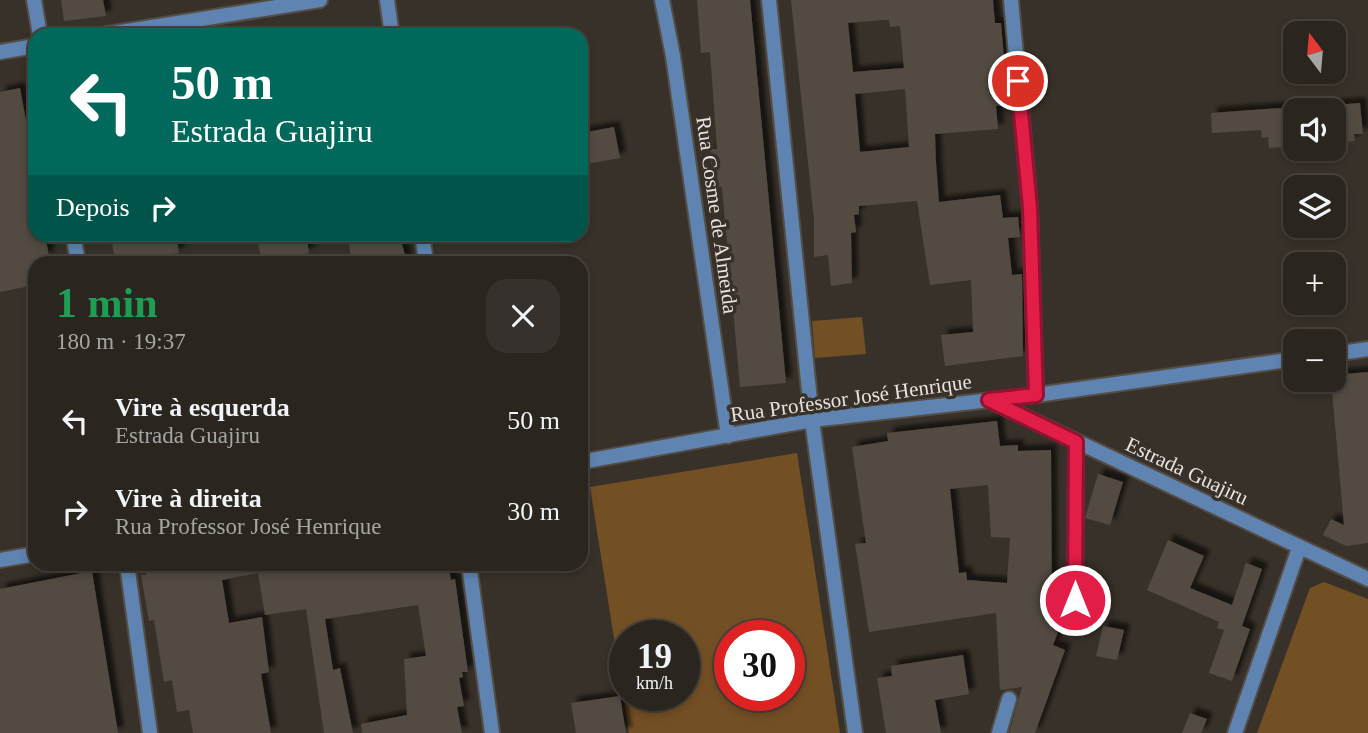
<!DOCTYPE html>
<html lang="pt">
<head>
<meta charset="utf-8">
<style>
	:root { --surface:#2a251f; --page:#36312c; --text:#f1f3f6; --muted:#a5a5a4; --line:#46423d }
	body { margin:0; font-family:Georgia,serif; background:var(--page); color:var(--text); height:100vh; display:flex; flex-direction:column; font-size:26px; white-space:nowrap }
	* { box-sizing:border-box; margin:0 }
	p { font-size:23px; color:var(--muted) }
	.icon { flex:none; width:38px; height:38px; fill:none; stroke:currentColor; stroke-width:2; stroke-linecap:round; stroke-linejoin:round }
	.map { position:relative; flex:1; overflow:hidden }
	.panel { position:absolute; left:28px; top:256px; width:560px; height:315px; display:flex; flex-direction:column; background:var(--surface); border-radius:21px; box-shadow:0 4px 10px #0003,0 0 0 2px var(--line) }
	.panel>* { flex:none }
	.hud { position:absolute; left:28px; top:28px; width:560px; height:214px; border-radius:21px; box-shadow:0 4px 10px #0003,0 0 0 2px var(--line); background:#00695c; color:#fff; overflow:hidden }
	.needle { width:46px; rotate:344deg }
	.buttons { position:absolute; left:1283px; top:21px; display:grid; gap:14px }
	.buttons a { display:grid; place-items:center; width:63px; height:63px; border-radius:14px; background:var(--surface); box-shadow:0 4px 10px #0003,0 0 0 2px var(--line); font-size:35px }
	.speed { position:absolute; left:609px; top:620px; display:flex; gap:14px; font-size:35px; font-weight:700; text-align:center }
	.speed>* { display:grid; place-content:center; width:91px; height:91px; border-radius:50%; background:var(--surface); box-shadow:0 4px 10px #0003,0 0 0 2px var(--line); line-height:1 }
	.speed small { font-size:18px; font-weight:400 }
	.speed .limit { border:10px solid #d22; background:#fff; color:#111 }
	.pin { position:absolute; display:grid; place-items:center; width:60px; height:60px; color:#fff; margin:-30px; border:4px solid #fff; border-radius:50%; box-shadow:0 2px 7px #0007 }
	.me { position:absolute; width:77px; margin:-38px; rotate:0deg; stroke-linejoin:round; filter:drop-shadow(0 0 5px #0008) }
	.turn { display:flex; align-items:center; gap:24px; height:147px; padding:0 28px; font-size:32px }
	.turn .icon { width:91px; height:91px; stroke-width:2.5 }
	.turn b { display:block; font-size:49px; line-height:60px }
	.then { display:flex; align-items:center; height:66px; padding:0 28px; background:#0003; gap:14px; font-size:26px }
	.round { display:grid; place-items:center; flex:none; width:74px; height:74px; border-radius:21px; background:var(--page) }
	.headline { display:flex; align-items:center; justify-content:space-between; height:119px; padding:0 28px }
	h1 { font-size:42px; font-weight:600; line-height:52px; color:#1e9e55 }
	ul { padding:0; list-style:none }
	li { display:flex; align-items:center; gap:21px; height:91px; padding:0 28px }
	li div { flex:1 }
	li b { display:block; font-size:26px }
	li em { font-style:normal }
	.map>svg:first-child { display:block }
	.green { fill:#734f24; fill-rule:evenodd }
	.building { fill:#524b42; fill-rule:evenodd; filter:url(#shadow) }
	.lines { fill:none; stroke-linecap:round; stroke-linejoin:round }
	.street-casing { stroke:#544d46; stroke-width:18 }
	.street { stroke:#5f84b2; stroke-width:14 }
	.route-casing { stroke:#92132f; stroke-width:18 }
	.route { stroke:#e11d48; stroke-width:12 }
	.labels { text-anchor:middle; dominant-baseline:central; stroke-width:7; stroke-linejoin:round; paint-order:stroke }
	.street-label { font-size:21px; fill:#e8e3de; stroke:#383129 }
</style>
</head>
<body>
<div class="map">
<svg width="1368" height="733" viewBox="0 0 1368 733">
	<defs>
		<filter id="shadow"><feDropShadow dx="6" dy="-6" stdDeviation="2" flood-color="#0009"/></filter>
	</defs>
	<rect width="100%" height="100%" fill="#383129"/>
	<path class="green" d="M862,317L866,354L815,358L812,321Z
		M797,453L840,733H629L590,487ZM625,635H684V695H625ZM730,635H789V695H730Z
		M1324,582L1368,599V733H1257L1310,588Z"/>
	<path class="building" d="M61,0H103L106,16L64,21Z
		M697,0H750L786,383L740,387L722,187L713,188L710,149H717L710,52L701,53Z
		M791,0H993L995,23H1001L1008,105L996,106L998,129L935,134L936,163L939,202L1000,195L1003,218L1018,217L1020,237L1008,238L1012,275L1022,274L1023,356L945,366L941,335L973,332L971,280L930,285L917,201L859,206V214L854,215L856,232L851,233L852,283L831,286L828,255L814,257V220ZM883,20H889L890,27L900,26L904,68L853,72L848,23ZM905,89L909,147L860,152L855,94Z
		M20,88L31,148L35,147V234H45L49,257L35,259V285L0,292V92Z
		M1360,103L1363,134H1354L1355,141L1334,143V105Z
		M1295,107V146L1269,148L1268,137L1262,138L1261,130L1212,133L1211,113Z
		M614,127L620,158L581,165V133Z
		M127,234H176L179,253L142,259L143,262H115L111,237Z
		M256,234H306L309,253L262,262Z
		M347,234H399L407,262H352Z
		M1368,372V543L1346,546L1323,535L1331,519L1344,525L1331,380H1334V375Z
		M997,421L1000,446L1018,445V451L1051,450L1052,617L1063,619L1053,645L1065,650L1035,733H1009L1022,687L1000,690L996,613L869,632L855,544L866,543L852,447L888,441L887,433ZM988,485L991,537L1010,538L1007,583L967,580L966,572L959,573L950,489Z
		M1098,474L1123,482L1110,525L1085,518Z
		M1168,540L1204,556L1190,588L1232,605L1246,563L1262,569L1242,626L1250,629L1232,681L1209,673L1224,630L1217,628L1219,622L1147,590Z
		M145,564H448L451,580L455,579L468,672H462L463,677L459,678L464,706L457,707L462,733H362L361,724L407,715L404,659L426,656L418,605L325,619L333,670L340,668L353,733H324L306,609L265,615L258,573L222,580L229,623L262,617L269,672L261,674L271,733H193L189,710L177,712L172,680L164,682L154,620L149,621L141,575H146Z
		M92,571L118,733H0V589Z
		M1103,626L1124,630L1117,660L1096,656Z
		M963,655L969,694L935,700L941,733H886L877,678L892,676L891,666Z
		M620,696L626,733H576L571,703Z
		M1190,713L1207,719L1201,733H1182Z"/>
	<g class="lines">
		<defs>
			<path id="street" d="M34,0L40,35
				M387,0L392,35
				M662,0L673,56L728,436
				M769,0L812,420L855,733
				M1011,0L1030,208L1036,395
				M102,35L320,0
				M0,52L35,46
				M73,234L78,262
				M422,234L426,262
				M1334,354L1368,349
				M989,400L1368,579
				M581,462L812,420L1036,395L1295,359
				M0,560L35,554
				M127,564L150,733
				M469,564L492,733
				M1075,600L1076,442
				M999,733L1009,699
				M1235,733L1299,548"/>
		</defs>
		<use href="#street" class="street-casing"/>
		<use href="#street" class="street"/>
	</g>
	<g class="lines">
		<defs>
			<path id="route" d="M1018,81L1030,208L1036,395L989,400L1076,442L1075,600"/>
		</defs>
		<use href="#route" class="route-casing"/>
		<use href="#route" class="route"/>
	</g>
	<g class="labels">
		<g class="street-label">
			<text transform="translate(717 215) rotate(82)">Rua Cosme de Almeida</text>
			<text transform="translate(851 398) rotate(-8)">Rua Professor José Henrique</text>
			<text transform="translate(1187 471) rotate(25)">Estrada Guajiru</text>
		</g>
	</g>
</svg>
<div class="buttons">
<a><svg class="needle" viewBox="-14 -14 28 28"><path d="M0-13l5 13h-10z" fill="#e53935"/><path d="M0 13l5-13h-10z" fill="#a5a5a4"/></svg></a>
<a><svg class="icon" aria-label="sound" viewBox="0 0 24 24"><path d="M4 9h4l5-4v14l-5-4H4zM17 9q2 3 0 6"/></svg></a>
<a><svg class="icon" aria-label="layers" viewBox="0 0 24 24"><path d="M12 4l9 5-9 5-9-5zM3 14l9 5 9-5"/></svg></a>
<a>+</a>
<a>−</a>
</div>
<div class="speed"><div>19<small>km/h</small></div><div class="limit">30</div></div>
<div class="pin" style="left:1018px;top:81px;background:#d93025"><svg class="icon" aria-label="arrive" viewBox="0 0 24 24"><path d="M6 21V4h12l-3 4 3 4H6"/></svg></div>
<svg class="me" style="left:1075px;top:600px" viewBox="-20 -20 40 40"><circle r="17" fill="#e11d48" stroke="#fff" stroke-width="3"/><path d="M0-11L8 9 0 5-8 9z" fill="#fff"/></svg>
<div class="hud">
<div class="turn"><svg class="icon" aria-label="left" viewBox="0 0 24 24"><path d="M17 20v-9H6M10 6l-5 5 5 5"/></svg><div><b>50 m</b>Estrada Guajiru</div></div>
<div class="then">Depois<svg class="icon" aria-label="right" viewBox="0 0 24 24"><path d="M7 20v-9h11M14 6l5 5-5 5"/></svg></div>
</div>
<section class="panel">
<div class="headline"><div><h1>1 min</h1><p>180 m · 19:37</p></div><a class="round"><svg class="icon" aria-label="close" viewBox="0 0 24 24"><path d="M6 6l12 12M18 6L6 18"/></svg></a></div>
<ul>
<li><svg class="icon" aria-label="left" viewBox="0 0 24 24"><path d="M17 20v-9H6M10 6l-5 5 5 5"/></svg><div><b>Vire à esquerda</b><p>Estrada Guajiru</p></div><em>50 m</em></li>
<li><svg class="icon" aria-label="right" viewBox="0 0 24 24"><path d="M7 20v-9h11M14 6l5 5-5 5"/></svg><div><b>Vire à direita</b><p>Rua Professor José Henrique</p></div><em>30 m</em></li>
</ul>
</section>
</div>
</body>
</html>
